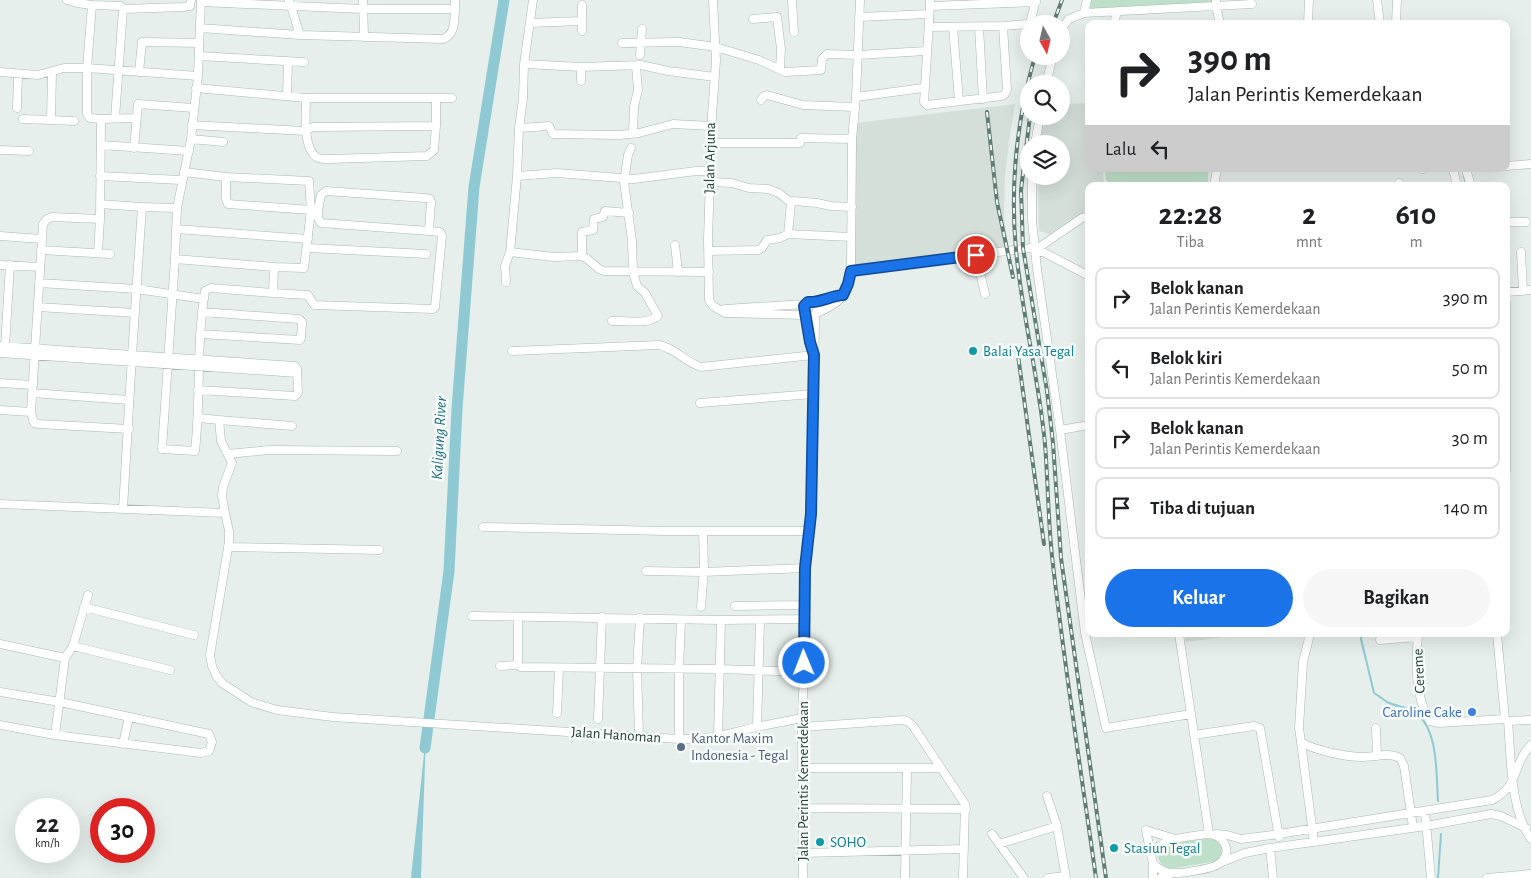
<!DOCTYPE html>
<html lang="id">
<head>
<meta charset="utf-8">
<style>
	:root { --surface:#fff; --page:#f6f6f6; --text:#202124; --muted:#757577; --line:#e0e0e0; --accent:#1a73e8 }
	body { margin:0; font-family:"Alegreya Sans",sans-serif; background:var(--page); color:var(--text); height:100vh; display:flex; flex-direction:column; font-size:19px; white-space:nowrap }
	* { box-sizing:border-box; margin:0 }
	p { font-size:16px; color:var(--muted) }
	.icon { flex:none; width:28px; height:28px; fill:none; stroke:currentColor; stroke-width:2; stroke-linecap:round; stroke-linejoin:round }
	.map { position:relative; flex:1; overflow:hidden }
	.sheet { position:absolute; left:1085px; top:182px; width:425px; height:455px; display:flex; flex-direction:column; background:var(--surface); border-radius:10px; box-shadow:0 5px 20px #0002 }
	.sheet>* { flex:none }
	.guide { position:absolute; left:1085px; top:20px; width:425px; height:152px; border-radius:10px; box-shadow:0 5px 20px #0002; background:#fff; color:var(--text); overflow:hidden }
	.needle { width:32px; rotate:172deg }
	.buttons { position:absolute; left:1020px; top:15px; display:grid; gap:10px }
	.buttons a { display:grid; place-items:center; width:50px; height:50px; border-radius:50%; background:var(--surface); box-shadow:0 5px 20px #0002; font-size:25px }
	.speed { position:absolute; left:15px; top:798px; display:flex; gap:10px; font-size:25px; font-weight:700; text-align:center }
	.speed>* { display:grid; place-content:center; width:65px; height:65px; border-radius:50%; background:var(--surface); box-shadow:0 5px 20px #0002; line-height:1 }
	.speed small { font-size:12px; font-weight:400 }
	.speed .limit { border:8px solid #d22; background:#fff; color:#111 }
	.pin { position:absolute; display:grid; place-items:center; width:42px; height:42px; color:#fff; margin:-21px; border:2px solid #fff; border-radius:50%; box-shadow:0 1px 5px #0007 }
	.me { position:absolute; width:55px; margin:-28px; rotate:359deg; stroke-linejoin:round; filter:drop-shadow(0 0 4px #0008) }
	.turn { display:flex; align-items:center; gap:18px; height:105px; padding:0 20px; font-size:22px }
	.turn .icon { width:65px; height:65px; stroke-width:2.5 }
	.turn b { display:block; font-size:35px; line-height:42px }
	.then { display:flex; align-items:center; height:48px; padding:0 20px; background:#0003; gap:10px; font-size:19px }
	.eta { display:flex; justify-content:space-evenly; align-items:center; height:85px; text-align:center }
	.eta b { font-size:30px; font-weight:700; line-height:35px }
	.primary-button { display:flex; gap:10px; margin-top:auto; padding:10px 20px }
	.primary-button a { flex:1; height:58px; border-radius:30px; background:var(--accent); color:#fff; font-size:20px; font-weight:700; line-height:58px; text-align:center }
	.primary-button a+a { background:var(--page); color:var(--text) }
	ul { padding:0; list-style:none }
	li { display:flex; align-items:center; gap:15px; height:62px; margin:0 10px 8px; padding:0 10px; border:2px solid var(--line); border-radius:10px }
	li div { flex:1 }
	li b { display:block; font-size:19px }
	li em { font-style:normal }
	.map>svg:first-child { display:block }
	.built { fill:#d4dfda }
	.green { fill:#bfe0c8 }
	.water { fill:#8ec9d4 }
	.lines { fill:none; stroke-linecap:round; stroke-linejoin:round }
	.stream { stroke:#8ec9d4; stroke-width:2 }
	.river { stroke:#8ec9d4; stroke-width:11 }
	.minor-casing { stroke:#a8b8b2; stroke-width:9 }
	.minor { stroke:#fff; stroke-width:8 }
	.rail-casing { stroke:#5f7d75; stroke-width:4 }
	.rail { stroke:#f7fbf9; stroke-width:2; stroke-dasharray:5.5; stroke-linecap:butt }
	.route-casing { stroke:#114b97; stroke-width:12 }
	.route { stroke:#1a73e8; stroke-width:9 }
	.culture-dot { fill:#0f9aa8; stroke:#f7fbf9; stroke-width:2 }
	.shop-dot { fill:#3f7fe0; stroke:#f7fbf9; stroke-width:2 }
	.service-dot { fill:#5c6f8a; stroke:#f7fbf9; stroke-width:2 }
	.labels { text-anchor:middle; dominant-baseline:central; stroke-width:5; stroke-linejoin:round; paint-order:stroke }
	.street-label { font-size:15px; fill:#24423a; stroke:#f7fbf9 }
	.culture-label { font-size:15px; fill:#0d838f; stroke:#f7fbf9; text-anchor:start }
	.shop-label { font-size:15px; fill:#366cbe; stroke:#f7fbf9; text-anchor:end }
	.service-label { font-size:15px; fill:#4e5e75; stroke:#f7fbf9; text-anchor:start }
	.water-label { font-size:16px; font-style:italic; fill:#1c6f80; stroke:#f7fbf9 }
</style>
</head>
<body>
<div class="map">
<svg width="1531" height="878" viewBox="0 0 1531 878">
	<rect width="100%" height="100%" fill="#e6efeb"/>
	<path class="built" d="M1089,103V169H1103L1104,186H1089V213H1086L1052,235L1039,231L1038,176H1061V144H1038L1043,116H1061V104Z
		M1015,104L1009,141L1005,176L1004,214L1007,250L852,266L855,123Z
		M1185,634H1248L1186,642Z"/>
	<path class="green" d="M1087,0H1216V6L1084,13Z
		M1105,169H1208V185L1207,186H1111L1106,180Z
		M1210,838L1220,842C1224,850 1223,855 1217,861L1169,869L1162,865L1158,858L1162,847L1169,844Z"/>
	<path class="water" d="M426,735L421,878H411Z"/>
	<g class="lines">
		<path class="stream" d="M1464,177L1467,186
			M1361,634V639L1374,693C1379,696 1383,699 1387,702C1397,707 1407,706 1416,713C1439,731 1436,775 1438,801
			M1438,878L1441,834"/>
		<path class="river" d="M425,748L449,571L457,409L474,187L504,0"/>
		<defs>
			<path id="minor" d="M67,0L77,3L92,5L87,68L198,76
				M289,0L300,35
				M363,0L364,37
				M533,0L524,64L523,99L519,128L517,176L510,252L554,257L582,256L586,258L599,269L604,271L709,272
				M713,0L716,61L712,115L708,240L709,300L713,306L725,313L806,315L810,342L813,351
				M792,0L794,32
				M930,0V6L1036,2
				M1216,0V6L1220,24
				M1377,0L1380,24
				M201,2L363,9H455V0
				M92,5L121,6L123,9L115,118
				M930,6L924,102L927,105L1002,96L1005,94L1007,90L1003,26
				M123,9L183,7L190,6L191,0
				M1084,13L1087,0
				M859,17L929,14
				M753,19L777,17L781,49L780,69
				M530,23L581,21
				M1114,24L1117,11
				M1308,24L1309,0
				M1396,24L1397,0
				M929,27L1003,26L1027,24L1030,23L1036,0
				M953,27L959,101
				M979,27L983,99
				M200,28L300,35L443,39C456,34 454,20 455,9
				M1061,29L1069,19L1084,13L1252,4
				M582,31V5
				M622,43L679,42L716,47L759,60L785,72L821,70L822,59L827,54L858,55L926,51
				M640,55L642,29
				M199,56L304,62
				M524,64L581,67L641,65L668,71L715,77
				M0,72L38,75L64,68H87V114L90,118L101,119V121L100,219L52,217L47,219L43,224L31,412L0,410
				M52,72L51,120L74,121
				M139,72L142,42L199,43
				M581,81V67
				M1046,84L1053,56
				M287,96L288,62
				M856,97L923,88
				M306,98C306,112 302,150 318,158C321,159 326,159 329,159L427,156L434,150L436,126
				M436,98H452
				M761,100L764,96L767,95L803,105L854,107
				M17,108L18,74
				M23,119L51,120
				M101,119L136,118
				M192,125L305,131L313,127L436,126V98H306L196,88
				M519,128L549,126L553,134L619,135L639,133L673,124L712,126
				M633,133L634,107L638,90L636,66
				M191,139L223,142
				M711,143H800L801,138L852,139
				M1035,144L1040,116
				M101,145L189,151
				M134,148L138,104L194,108
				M0,150L29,151
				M1506,166L1531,164
				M1422,169H1423
				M1453,169L1457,186
				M1466,169L1471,186
				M184,172L226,177V199L228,204L311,210L304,268L274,267
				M100,176L181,180
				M517,176L557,173L634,179L696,171H710
				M1032,176V220L1037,269L1060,430L1085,633L1106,728L1191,714
				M226,177L309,181L311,210H318V218L321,223L429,231L431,202L430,199L425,198L326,191L321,195L318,210
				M710,182L732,183L749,188L768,189L779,193L791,203
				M1214,186L1217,169
				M1399,186V183
				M100,204L142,207
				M1506,222H1526
				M176,229L308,239
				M788,234L791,203L793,201L817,203L831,206L852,207
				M0,236L42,239
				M675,245L678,272
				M308,248L426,254
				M41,250L110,254
				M1035,250L1082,218L1089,216
				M709,251L758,250L762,248L767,240L780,238L788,234L851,237
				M1521,252L1523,291
				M98,253L100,219
				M976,255L985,294
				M582,256V232L593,230L594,219L603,217L605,211L629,213
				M175,259L274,267L273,293L211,288L205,291C196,344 201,398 195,451L162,449L175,259L177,208L191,139L198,76L201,0
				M0,265L40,267
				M851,271L852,139L856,97L860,0
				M506,282L505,266L510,252
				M39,283L137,289L204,299
				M1506,292L1531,290
				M273,293L308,295L314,305L433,309L435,307L442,236L440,232L429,231
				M803 309a7 7 0 1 1 14 0a7 7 0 1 1-14 0Z
				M1506,302V471
				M814,303L832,296L843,295
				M38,307L135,313
				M725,309L805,304
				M612,321C625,320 648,325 658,316L645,293L637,286L633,272L632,241L624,182L628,155L631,148
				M200,334L300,340L301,338L302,322L299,319L202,312
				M0,346L132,355L142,207L177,208
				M5,346L10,265
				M512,351L659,345C677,349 683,361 701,367L814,355
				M0,353L297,373
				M0,383L33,385
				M32,393L129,400
				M700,403L813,394
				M31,412L34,423L39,424L129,429
				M199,418L219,420L221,441L232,463L223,487L222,496L225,513
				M219,420L292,426
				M1060,430L1089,425
				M228,454L269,450L397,451
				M0,504L225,513L229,531V542L210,655L212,666L216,675L222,683L251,702L277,710L333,717L679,739C709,740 727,734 756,727C771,724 786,721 802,718
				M123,509L132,355L295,366L297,369L298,393L295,396L198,390
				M483,527L665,531H810
				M228,547L379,550
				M646,571L703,572L805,568
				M735,606L804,605
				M84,607L194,635
				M701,607L704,569L703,531
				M472,616L721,620L803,619
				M518,617V665L520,667L719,669L804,672
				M1179,634L1209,834
				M1310,634L1303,662L1299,728L1301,742C1313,750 1347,757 1362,757C1374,757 1389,752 1400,758L1404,766L1413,827
				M1418,634C1416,662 1414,696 1430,721L1439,723L1505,719
				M1497,634L1505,719
				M1380,640L1417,637
				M0,644L65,658L55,735
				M73,646L170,670
				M65,658L73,646L88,595
				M500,666L518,665
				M0,692L60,702L209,734L212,742L209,751L201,753L55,735L0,725
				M557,713L559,668
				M598,719L602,617
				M1505,719L1508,721L1531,720
				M1508,721C1511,757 1510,810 1531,839
				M757,727L760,620
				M802,727L903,720L907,721L913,726L965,804L963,878
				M1376,728L1377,756
				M1194,735L1254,726L1260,728L1279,837
				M639,736L637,669L640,618
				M718,737L721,620
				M679,739V669L681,620
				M1301,742L1314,842
				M123,744L129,717
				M802,768H940
				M1047,796L1057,826L1066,878
				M803,808L966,809
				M1425,811L1431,878
				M1146,830L1175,839
				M1146,830L1151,855
				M992,834L1024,878
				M1207,834C1223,834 1234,851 1220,863C1214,869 1179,874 1170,873C1163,872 1157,868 1153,863L1151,855C1161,837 1189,837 1207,834Z
				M1216,834L1227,835L1241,839L1279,834L1492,800C1521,785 1511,766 1531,745
				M999,844L1057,826
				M1270,848L1273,878
				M802,853L964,849
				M1222,862L1245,853L1270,848L1426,826L1491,814L1501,816L1526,828
				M1153,863V878
				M803,878L802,718L804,672L803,619L805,568L810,531L813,465L815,314C841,302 845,299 851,271L1030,248L1045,253L1089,276
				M905,878L907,769
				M1048,878L1065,876
				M1160,878L1172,873
				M1487,878L1531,874"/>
		</defs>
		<use href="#minor" class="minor-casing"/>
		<use href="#minor" class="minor"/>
		<defs>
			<path id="rail" d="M1053,24L1062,0
				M1035,56C1017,119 1010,185 1016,250C1022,315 1039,379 1045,444C1048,481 1048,519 1052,556C1064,664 1081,771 1096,878
				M987,112L997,202L1013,277
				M1030,116L1021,190L1023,248L1047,391L1053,443L1061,558L1106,878
				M1017,348L1044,544"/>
		</defs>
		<use href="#rail" class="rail-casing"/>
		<use href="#rail" class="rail"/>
	</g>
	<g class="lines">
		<defs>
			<path id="route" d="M804,663L805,568L811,514L814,355L810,342L804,306L808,302C820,303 830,296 843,295L848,284L851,271L976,255"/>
		</defs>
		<use href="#route" class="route-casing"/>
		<use href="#route" class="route"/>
	</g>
	<g class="culture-dot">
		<circle cx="973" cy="351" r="5"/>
		<circle cx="820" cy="842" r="5"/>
		<circle cx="1114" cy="848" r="5"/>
	</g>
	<circle class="shop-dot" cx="1472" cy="712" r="5"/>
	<circle class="service-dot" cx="681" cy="747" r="5"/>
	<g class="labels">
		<g class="street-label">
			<text transform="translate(710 158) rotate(-89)">Jalan Arjuna</text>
			<text transform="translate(1419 671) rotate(-93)">Cereme</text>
			<text transform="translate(616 735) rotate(4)">Jalan Hanoman</text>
			<text transform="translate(803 781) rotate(-90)">Jalan Perintis Kemerdekaan</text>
		</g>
		<g class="culture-label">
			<text x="983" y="351">Balai Yasa Tegal</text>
			<text x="830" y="842">SOHO</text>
			<text x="1124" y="848">Stasiun Tegal</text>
		</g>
		<g class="shop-label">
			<text x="1462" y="712">Caroline Cake</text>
		</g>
		<g class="service-label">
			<text x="691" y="738">Kantor Maxim<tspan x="691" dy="17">Indonesia - Tegal</tspan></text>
		</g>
		<g class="water-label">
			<text transform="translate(439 438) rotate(-87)">Kaligung River</text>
		</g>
	</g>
</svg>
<div class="buttons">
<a><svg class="needle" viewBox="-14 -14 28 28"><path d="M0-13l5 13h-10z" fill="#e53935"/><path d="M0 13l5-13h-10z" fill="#757577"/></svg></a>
<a><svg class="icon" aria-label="search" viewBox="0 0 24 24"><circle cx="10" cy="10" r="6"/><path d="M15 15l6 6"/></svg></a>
<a><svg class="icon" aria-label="layers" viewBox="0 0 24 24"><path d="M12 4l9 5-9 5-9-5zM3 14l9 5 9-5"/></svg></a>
</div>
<div class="speed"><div>22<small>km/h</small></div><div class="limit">30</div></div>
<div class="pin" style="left:976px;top:255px;background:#d93025"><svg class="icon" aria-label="arrive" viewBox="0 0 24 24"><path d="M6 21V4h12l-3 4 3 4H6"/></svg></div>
<svg class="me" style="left:804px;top:663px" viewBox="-20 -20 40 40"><circle r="17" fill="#1a73e8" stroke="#fff" stroke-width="3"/><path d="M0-11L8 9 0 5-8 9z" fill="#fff"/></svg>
<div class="guide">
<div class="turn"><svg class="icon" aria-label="right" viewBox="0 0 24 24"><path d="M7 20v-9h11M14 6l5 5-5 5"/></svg><div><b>390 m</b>Jalan Perintis Kemerdekaan</div></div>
<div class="then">Lalu<svg class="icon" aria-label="left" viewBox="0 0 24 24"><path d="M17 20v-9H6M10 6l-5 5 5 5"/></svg></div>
</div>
<section class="sheet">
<div class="eta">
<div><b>22:28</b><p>Tiba</p></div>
<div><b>2</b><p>mnt</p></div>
<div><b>610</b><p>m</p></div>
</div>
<ul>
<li><svg class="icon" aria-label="right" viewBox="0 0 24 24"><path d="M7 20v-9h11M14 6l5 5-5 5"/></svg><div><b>Belok kanan</b><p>Jalan Perintis Kemerdekaan</p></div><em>390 m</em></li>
<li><svg class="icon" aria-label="left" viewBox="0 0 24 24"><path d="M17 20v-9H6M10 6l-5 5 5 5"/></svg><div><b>Belok kiri</b><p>Jalan Perintis Kemerdekaan</p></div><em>50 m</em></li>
<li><svg class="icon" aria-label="right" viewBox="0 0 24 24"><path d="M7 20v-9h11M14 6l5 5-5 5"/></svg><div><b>Belok kanan</b><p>Jalan Perintis Kemerdekaan</p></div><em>30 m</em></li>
<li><svg class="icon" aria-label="arrive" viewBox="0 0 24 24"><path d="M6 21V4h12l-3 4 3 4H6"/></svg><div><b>Tiba di tujuan</b></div><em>140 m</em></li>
</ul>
<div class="primary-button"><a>Keluar</a><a>Bagikan</a></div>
</section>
</div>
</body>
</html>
